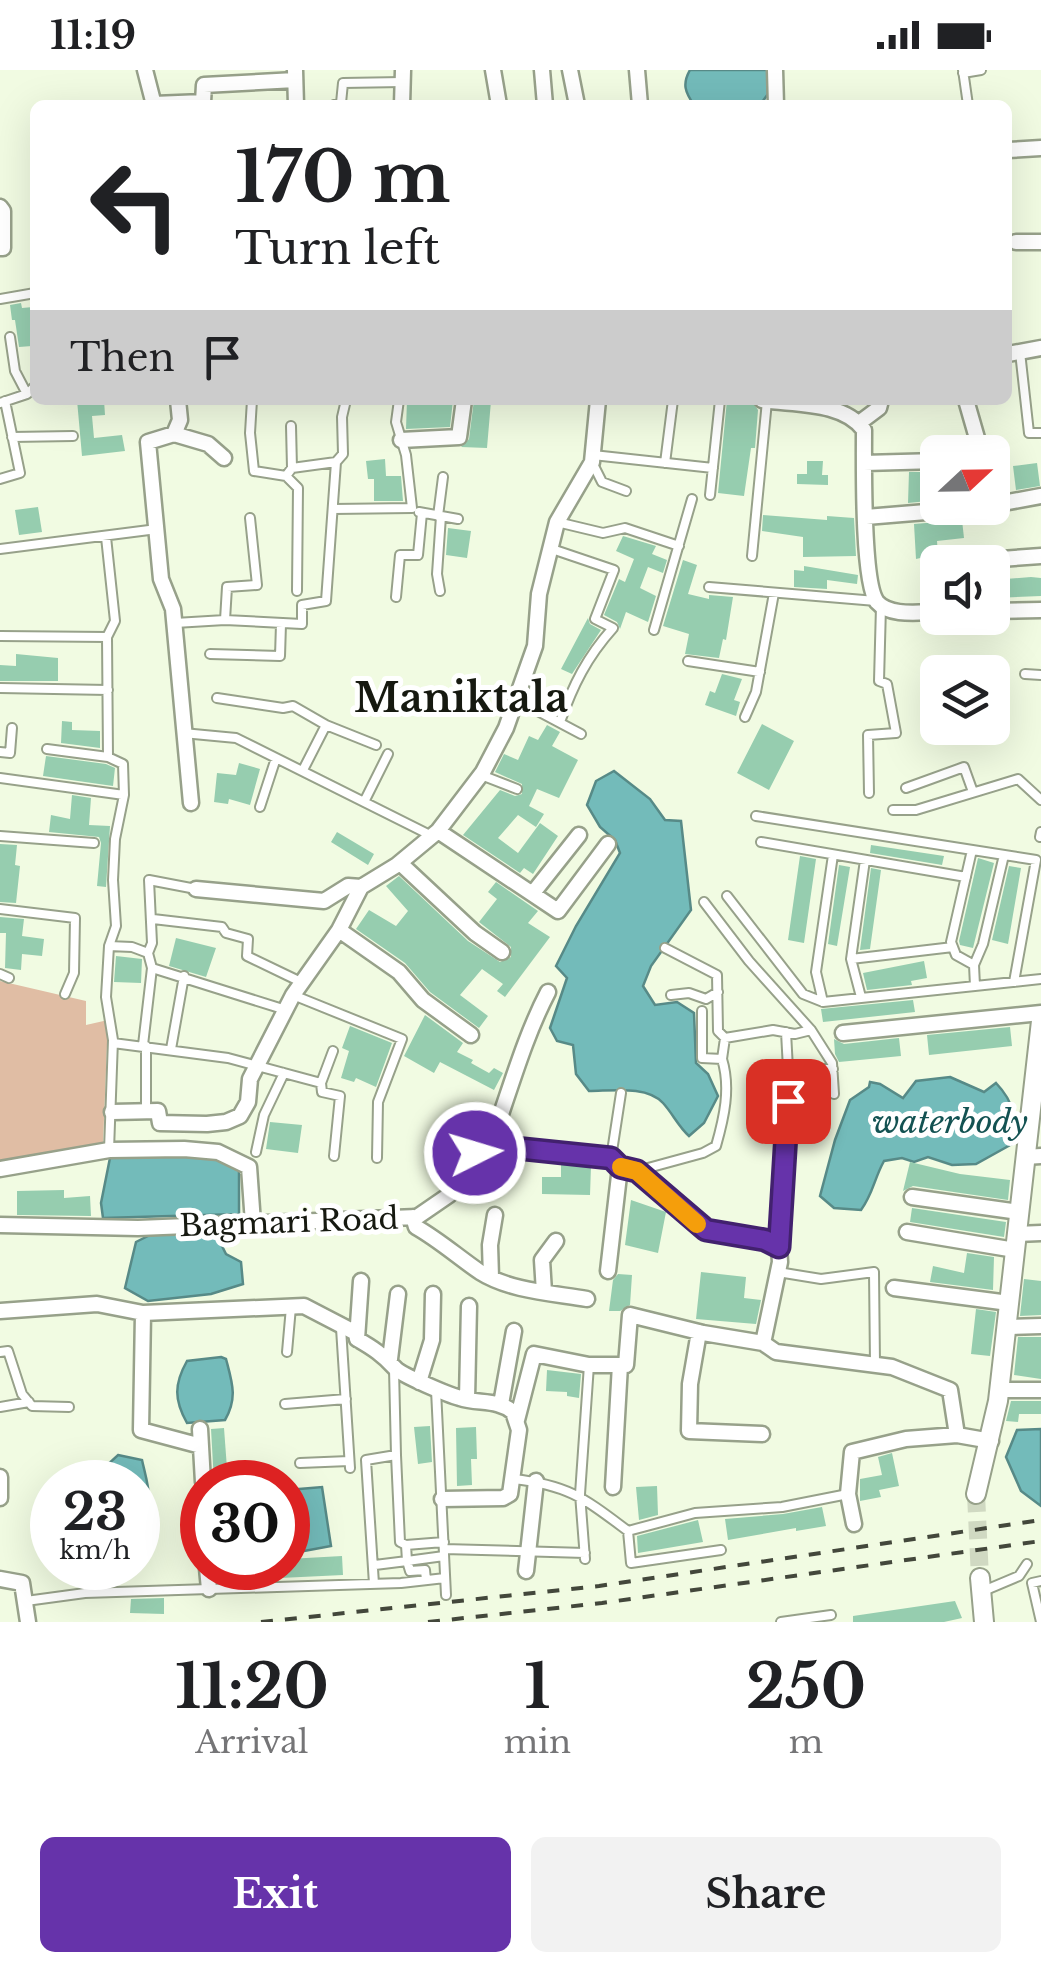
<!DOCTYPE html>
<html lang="en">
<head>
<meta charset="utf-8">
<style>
	:root { --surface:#fff; --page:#f2f2f2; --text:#202124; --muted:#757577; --accent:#63a }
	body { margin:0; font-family:"Libre Baskerville",serif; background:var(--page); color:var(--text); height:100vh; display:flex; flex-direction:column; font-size:38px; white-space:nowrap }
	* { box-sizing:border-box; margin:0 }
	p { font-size:32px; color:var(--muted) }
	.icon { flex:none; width:55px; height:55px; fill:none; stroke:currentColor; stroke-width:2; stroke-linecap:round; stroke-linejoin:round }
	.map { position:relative; height:1552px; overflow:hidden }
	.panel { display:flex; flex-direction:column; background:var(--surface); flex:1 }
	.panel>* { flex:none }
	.hud { position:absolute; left:30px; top:30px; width:982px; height:305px; border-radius:15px; box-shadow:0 10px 40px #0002; background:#fff; color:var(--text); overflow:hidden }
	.needle { width:65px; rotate:68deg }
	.controls { position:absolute; left:920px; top:365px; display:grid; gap:20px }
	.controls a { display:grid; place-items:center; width:90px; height:90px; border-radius:15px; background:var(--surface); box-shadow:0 10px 40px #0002; font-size:50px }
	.speed { position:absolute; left:30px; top:1390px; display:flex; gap:20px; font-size:50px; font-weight:700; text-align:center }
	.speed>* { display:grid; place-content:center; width:130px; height:130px; border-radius:50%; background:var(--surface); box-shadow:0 10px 40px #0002; line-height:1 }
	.speed small { font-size:25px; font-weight:400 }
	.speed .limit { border:15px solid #d22; background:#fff; color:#111 }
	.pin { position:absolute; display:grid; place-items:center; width:85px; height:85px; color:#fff; margin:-42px; border-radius:20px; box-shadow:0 5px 15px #0006 }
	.me { position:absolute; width:110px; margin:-55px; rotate:85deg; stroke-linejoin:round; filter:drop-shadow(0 0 8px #0008) }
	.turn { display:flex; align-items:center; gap:35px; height:210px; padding:0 40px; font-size:45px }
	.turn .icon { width:130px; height:130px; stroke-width:2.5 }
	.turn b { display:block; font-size:70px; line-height:85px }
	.then { display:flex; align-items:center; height:95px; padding:0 40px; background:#0003; gap:20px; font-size:38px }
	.eta { display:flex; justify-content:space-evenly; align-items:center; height:170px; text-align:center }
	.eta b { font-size:60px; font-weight:800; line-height:70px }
	.button { display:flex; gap:20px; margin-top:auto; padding:20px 40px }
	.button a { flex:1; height:115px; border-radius:15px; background:var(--accent); color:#fff; font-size:40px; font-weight:800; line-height:115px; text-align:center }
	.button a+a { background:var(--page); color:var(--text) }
	.status { display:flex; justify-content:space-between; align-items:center; height:70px; padding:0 50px; background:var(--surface); direction:ltr }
	.status svg { height:28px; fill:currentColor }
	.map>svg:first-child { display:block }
	.green { fill:#e0bda4 }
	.water { fill:#73bbba; stroke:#578a87; stroke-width:2.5 }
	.building { fill:#96cdaf }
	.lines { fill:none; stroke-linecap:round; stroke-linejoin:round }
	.tertiary-tunnel { stroke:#d0d9c2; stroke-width:18; stroke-dasharray:18 9; stroke-linecap:butt }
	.service-casing { stroke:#97a18a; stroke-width:12 }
	.minor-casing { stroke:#97a18a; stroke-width:19 }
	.tertiary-casing { stroke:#97a18a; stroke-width:22 }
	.service { stroke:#fff; stroke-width:8 }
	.minor { stroke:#fff; stroke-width:14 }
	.tertiary { stroke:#fff; stroke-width:18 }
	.rail { stroke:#43473b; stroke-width:4; stroke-dasharray:12 12; stroke-linecap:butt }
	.route-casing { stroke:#42216e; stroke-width:25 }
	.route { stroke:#63a; stroke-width:18 }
	.slow { stroke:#f59e0b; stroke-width:18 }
	.labels { text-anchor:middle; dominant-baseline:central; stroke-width:10; stroke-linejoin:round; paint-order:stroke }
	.street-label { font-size:30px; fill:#161910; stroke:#fff }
	.water-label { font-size:32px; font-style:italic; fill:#135252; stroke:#fff }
	.district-label { font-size:40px; font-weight:bold; fill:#161910; stroke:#fff }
</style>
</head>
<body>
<div class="status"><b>11:19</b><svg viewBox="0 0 49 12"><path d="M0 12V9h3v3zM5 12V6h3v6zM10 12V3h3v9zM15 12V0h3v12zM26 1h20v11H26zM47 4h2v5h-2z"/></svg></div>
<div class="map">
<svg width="1041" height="1552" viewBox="0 0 1041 1552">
	<rect width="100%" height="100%" fill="#f1fbe2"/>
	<path class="green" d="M0,911L86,931V955L108,950L103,1073L0,1090Z"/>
	<path class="water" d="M690,0H768V24L760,35H694C685,22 682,14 690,0Z
		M614,701L650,729L665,750L681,751L691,840L651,896L643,916L655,935L677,932L694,943L696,993L708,1004L718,1026L704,1053L689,1066C678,1056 673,1044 663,1033C647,1015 611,1021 589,1021L576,1004L573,975L557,971L550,958L567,908L556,896L576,856L620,783L615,770L600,757L587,735L596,711Z
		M950,1007L984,1022L996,1013C1015,1033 1016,1048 1012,1074L976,1094L952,1095L928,1087L914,1092L902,1088L884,1091C874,1109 873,1124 861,1140L834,1138L820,1126L835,1070L850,1030L869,1017L870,1012L880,1014L903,1028L916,1011Z
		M152,1085L216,1087L239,1099V1144L103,1148L101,1133L110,1088Z
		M215,1162L226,1184L241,1192L243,1214L211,1224L148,1231L125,1218L136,1172L150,1165Z
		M221,1287L226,1289C232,1312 238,1328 225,1350L187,1353C174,1330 174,1314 187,1291Z
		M1041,1359V1436L1021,1421L1006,1387L1017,1360Z
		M118,1385L142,1390C147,1413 157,1439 138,1457V1412H106L105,1397Z
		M322,1417L331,1476L288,1484V1420Z"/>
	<path class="building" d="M21,233L22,238L33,237L34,248H30L32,276L19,277L15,250H12L10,235Z
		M77,330H104L105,345L92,346L94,368L122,365L125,381L82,386Z
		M407,330H453L450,357L406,359Z
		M474,330L491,331L487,378L461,377L469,369Z
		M727,330L752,331L758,340L755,378H751L744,426L718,423Z
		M385,389L386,406H401L403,431H374V409H368L366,391Z
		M807,391H823L822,405H828V415L797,414V404H807Z
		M1037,393L1040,416L1016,420L1013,396Z
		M909,402H930V416L938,415V430L908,433Z
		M38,437L42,462L19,465L15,440Z
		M763,445L827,450V446L854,448L856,486L803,487V467L762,461Z
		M962,450L964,468L937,471L938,484L916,489L914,454Z
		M448,458L471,461L467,488L446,485Z
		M623,466L656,476L652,484L667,490L663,503L648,497L640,518L656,526L648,552L626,542L620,559L617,552L604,545L619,509L625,512L634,489L616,481Z
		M683,490L697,495L688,524L709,529V525L733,527L726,570L723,569L719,588L685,584L689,564L663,556Z
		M804,496L858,505L857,514L827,510V519L794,517V500L804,501Z
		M1031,507L1041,508V526L995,528L993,510Z
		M588,548L590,554L601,560L572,604L561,599Z
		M16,584L58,588V611H0V595L16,596Z
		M722,604L742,609L734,630L740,632L736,646L705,635L710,621L715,623Z
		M62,651L72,652V660L100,661V678L61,673Z
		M762,654L794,671L769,720L737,703Z
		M547,655L560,662L552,676L578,690L559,728L537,719L529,736L544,744L536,757L518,745L498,768L518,783L540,753L558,766L533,804L524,798L520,803L463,765L500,720L515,726L522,724V714L495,702L504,684L518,690L529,666L538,670Z
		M46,686L106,694L115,698L113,716L43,706Z
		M239,693L260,699L250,735L229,729L228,734L214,732L217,703L236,705Z
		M72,725L91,728L89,755L110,756L106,817L97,816L101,773L99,767L49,762L51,745L70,749Z
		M337,762L374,784L368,795L331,772Z
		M0,774L17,775L15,795L20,796L16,833L0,832Z
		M871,775L944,786L942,795L870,783Z
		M800,786L816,789L804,873L788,870Z
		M978,788L994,793L973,878L960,875L959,871Z
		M839,795L850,797L837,876L828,874Z
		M1009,796L1021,798L1008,874L992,870Z
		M871,798L881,800L870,879L860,880Z
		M399,806L468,871L500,892L511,887V877L479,852L497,829L488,822L496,812L538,841L528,853L550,867L505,927L497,921L503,914L482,899L460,925L488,946L479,958L430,922L405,893L356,859L369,840L396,856L408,841L386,816Z
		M0,847L24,849L22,866L44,869L42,886L22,884L21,900L5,898L6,863H0Z
		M176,868L216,878L206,907L169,896Z
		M116,886L142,889L141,913L114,912Z
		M924,891L927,908L911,911L912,915L867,920L863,903Z
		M913,930L915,942L823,952L821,939Z
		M425,945L463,973L457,982L473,990L471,993L489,1003L494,998L503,1003L494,1020L440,992L434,1003L404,986Z
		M350,956L392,973L376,1017L356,1008L354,1012L341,1008L349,981L342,978Z
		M1010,957L1012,976L929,985L927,965Z
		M899,968L901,986L839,992L835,984L834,969L844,974Z
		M270,1052L302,1055L298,1083L266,1079Z
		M910,1092L960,1104L1010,1110L1008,1130L913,1116L903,1121Z
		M561,1093L591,1096L590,1125L542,1124V1107H561Z
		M64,1120V1128L90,1126L91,1146L17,1145V1121Z
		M631,1130L666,1142L658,1183L625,1175Z
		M912,1138L1006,1152L1004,1167L910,1152Z
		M967,1183L994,1187L993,1220L930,1212L933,1196L964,1203Z
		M701,1202L746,1207L744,1228L761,1230L756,1254L696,1249Z
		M618,1204L632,1205L630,1235L620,1241H609L613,1210Z
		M1024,1209L1041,1211V1245L1020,1246Z
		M976,1239L996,1242L990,1286L971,1284Z
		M1018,1267H1041V1309L1014,1305Z
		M547,1300L581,1304L579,1328L567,1326V1322L546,1321Z
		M1011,1331H1041V1344H1019L1018,1352L1006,1351Z
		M430,1356L432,1392L418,1394L414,1357Z
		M476,1357L477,1389H471L472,1415L457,1416L456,1358Z
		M224,1358L228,1412H214L211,1359Z
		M892,1383L899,1416L879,1420L881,1427L860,1431V1409L882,1405L878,1387Z
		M657,1416L658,1445L639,1450L636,1417Z
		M822,1437L826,1456L796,1461V1458L728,1470L725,1449L783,1444Z
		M698,1450L703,1472L638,1483L637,1466Z
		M342,1486L343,1505L219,1511L218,1498H288V1489Z
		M164,1528V1544L130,1543L131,1529Z
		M955,1531L962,1548L944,1552H853V1546Z"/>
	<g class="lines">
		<path class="tertiary-tunnel" d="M976,1424L980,1508"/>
		<defs>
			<path id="service" d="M963,0L968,35
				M963,3L981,0
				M334,35L341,33L343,13L403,12
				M0,229L35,223
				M10,267L15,301L27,324
				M1020,282L1029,363H1041
				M252,330L250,363L254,401L286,406
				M0,333L27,324L35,316
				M291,356L292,398L286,406L298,418L297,521
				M12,367L73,366
				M593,385L713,398
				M592,392L602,412L626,421
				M665,393L673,330
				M292,398L336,392
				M0,409L20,403L5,331
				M710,425L720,330
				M333,439L412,438L406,385L396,352L399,330
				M419,442L458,449
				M438,446L443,407
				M557,452L603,463L625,458L679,476
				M106,467L115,551L107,567
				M549,478L614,500L595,549L613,558C587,587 573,615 560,652
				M0,479L157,459
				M752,486L767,331
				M709,517L876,531
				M440,521L437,504L441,446
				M396,527L400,485H418L422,443
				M225,550L227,517L257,515L250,448
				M175,553L225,550L302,554V535L326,531L336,392L343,384L342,347L346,330
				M654,560L692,429
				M0,566L107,567L108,687L123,694L124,725L115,769L113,810L116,856L109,876L106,927L113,970L109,1080
				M210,584L280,586L281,554
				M688,591L760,602
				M1025,604L1041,605
				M0,618L108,620
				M217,628L283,638L293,636L326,655L376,675
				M517,630L581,664
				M745,647L756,622L774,523
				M183,663L236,668L432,766
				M47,679L108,687
				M0,682L10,683L12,658
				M303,700L326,655
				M481,705L517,719
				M0,708L124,725
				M906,718L964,697L973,722
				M869,723L868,665L896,663L887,614L879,611L881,536
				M365,730L388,684
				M260,737L276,688
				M893,740H916L1018,709L1041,730
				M756,746L1036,790L1014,912
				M0,766L94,773
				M1040,767L1041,762
				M761,772L966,807
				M972,780L951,872L956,885L974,895L975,916
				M727,826L803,924L823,932L1041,909
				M704,832L749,891L811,960L832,993L834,1024
				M0,839L75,848L74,903L65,924
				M153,849L222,857L226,863L248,869L247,886L301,912
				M109,876L132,877L148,883L152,898L286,940
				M665,878L717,905L718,961L725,968L722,989
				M148,883L152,873L149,810L196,819
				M851,889L953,877
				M974,895L983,874L1004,785
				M0,904L9,908
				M293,925L402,969L378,1032L377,1088
				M671,925L689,923L706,929L718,922
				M861,927L851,889L865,790
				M823,932L816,902L833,785
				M786,962L788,999
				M725,968L773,960L795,964L811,960
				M113,973L228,988L321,1013L333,981
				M143,975L152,898
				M171,979L184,906
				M321,1013L322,1022L340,1026L334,1086
				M146,1041V976
				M256,1082L264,1045L284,1003
				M611,1088L621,1023
				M637,1101L703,1083L716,1076C724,1048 731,1018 722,989L702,988V941
				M779,1177L788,999H833
				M778,1202L821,1209L874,1202L875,1294
				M341,1258L350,1398
				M0,1282L8,1281L22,1324L32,1336L69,1337
				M287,1282L291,1237
				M436,1320L446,1525
				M285,1334L346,1329
				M0,1337L29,1332
				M396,1385L400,1472L406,1475
				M300,1393L349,1391
				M513,1409C569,1415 585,1429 628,1461L695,1443L782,1437L848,1424
				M628,1461L631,1493L721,1480
				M444,1472L406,1475L407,1491L444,1486
				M444,1479L585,1483
				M585,1489L580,1424L589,1295
				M375,1495L407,1491L410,1501L425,1500L426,1510
				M374,1514L366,1390L396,1385L394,1299
				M981,1522L1019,1506L1027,1494
				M26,1531L85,1523L401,1513L445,1508
				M781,1552L831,1545
				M1041,1552L1032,1513L1041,1511"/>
			<path id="minor" d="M145,0L154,35
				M295,0L296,35
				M493,0L499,35
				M542,0L545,35
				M570,0L577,35
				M637,0L640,35
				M775,0L776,35
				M154,34L203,32L204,15L295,10
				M402,35L403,0
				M1008,80L1041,78
				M0,137L3,141V178H0
				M1016,172H1041
				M1008,284L1041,278
				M178,330L180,350L174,364L148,372L161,509L173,539L191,733
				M762,330C794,335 843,331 864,360C864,390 862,512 877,532C890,547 920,542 938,542
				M966,330L981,382
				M859,353L879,338L881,330
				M174,364L208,374L224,388
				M401,370L459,367L464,330
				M864,393L938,391
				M992,435L1041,426
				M866,447L974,438
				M959,492L1041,486
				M938,494L932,495L938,541
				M992,541L1041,540
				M438,761L558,841L608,774
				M400,793L475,863L502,882
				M196,819L324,831L348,816L361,817
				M533,823L579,765
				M339,860L399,902L423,930L471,965
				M843,963L1041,943
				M112,1042L158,1041L160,1053L207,1054L226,1052L240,1046L248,1032L250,1009L293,925L339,860L361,817L397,795L438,761L483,702L506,658L535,576L539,524L557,452L592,392L598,330
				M488,1081C508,1028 522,972 548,922
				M1025,1087L1041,1086
				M0,1099L109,1080L184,1079L218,1082L249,1097L253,1153
				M912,1127L1019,1142
				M413,1147L416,1157C439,1170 458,1187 480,1202C510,1221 552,1223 587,1229
				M0,1155L138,1158L417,1147L449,1125L475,1083L496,1076L602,1087L611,1088L620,1097L637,1101L706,1160L765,1170L779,1177L780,1192L763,1273
				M907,1162L1015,1180
				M1017,1164L1041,1163
				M608,1201L620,1097
				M491,1207L490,1175L495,1145
				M894,1218L1009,1233
				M544,1222L542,1190L556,1171
				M0,1241L97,1234L143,1243L304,1236L356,1263L357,1269C373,1278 383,1285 395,1298C401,1305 449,1325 460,1328C478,1334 498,1329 513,1342L519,1360L510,1424L503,1428L442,1429
				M143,1243L141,1360L201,1376
				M1006,1257L1041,1256
				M699,1262L690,1314L689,1361L762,1364
				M357,1269L361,1211
				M390,1289L398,1224
				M419,1312L432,1270L433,1224
				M999,1320H1041
				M467,1329L469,1236
				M501,1334L514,1261
				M517,1350L534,1284L589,1295H620
				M200,1359L203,1412
				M0,1407V1428
				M613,1417L620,1295H626L630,1245L703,1263L763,1273L776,1282L892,1297L950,1320L957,1365L991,1371
				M854,1454L848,1424L852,1382L906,1369L957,1365
				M207,1498L209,1519
				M526,1501L536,1411
				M0,1509L22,1513L28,1552"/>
			<path id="tertiary" d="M976,1424L998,1331L1041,951
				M980,1508L984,1552"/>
		</defs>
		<use href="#service" class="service-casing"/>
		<use href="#minor" class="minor-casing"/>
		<use href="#tertiary" class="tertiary-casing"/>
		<use href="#service" class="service"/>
		<use href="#minor" class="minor"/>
		<use href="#tertiary" class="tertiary"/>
		<path class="rail" d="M261,1552L599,1516L1041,1450
			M428,1552L602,1533L1041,1471"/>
	</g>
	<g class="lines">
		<defs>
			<path id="route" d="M475,1083L496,1076L611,1088L620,1097L637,1101L706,1160L765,1170L779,1177L788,1031"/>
		</defs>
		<use href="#route" class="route-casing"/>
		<use href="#route" class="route"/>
		<path class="slow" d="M621,1097L637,1101L697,1154"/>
	</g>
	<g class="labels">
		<g class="street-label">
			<text transform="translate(289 1152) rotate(-2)">Bagmari Road</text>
		</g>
		<g class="water-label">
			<text x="950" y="1052">waterbody</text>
		</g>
		<g class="district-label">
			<text x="461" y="628">Maniktala</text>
		</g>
	</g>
</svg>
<div class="controls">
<a><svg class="needle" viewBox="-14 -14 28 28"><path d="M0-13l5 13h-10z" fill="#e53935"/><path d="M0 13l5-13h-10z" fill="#757577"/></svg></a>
<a><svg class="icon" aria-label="sound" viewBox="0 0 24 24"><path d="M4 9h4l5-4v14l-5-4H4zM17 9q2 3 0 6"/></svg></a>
<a><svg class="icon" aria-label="layers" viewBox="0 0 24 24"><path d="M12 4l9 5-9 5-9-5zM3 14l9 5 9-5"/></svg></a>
</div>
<div class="speed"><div>23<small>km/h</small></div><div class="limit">30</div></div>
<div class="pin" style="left:788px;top:1031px;background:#d93025"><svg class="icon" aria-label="arrive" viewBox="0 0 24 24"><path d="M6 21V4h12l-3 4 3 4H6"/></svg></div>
<svg class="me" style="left:475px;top:1083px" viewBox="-20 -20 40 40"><circle r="17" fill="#63a" stroke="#fff" stroke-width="3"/><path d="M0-11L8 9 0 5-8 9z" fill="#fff"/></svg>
<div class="hud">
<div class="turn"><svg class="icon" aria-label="left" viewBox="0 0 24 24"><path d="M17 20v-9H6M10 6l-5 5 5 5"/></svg><div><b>170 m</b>Turn left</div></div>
<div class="then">Then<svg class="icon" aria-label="arrive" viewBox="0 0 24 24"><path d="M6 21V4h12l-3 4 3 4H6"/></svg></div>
</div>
</div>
<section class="panel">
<div class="eta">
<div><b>11:20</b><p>Arrival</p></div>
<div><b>1</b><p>min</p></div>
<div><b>250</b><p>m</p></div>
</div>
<div class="button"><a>Exit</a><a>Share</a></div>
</section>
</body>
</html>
